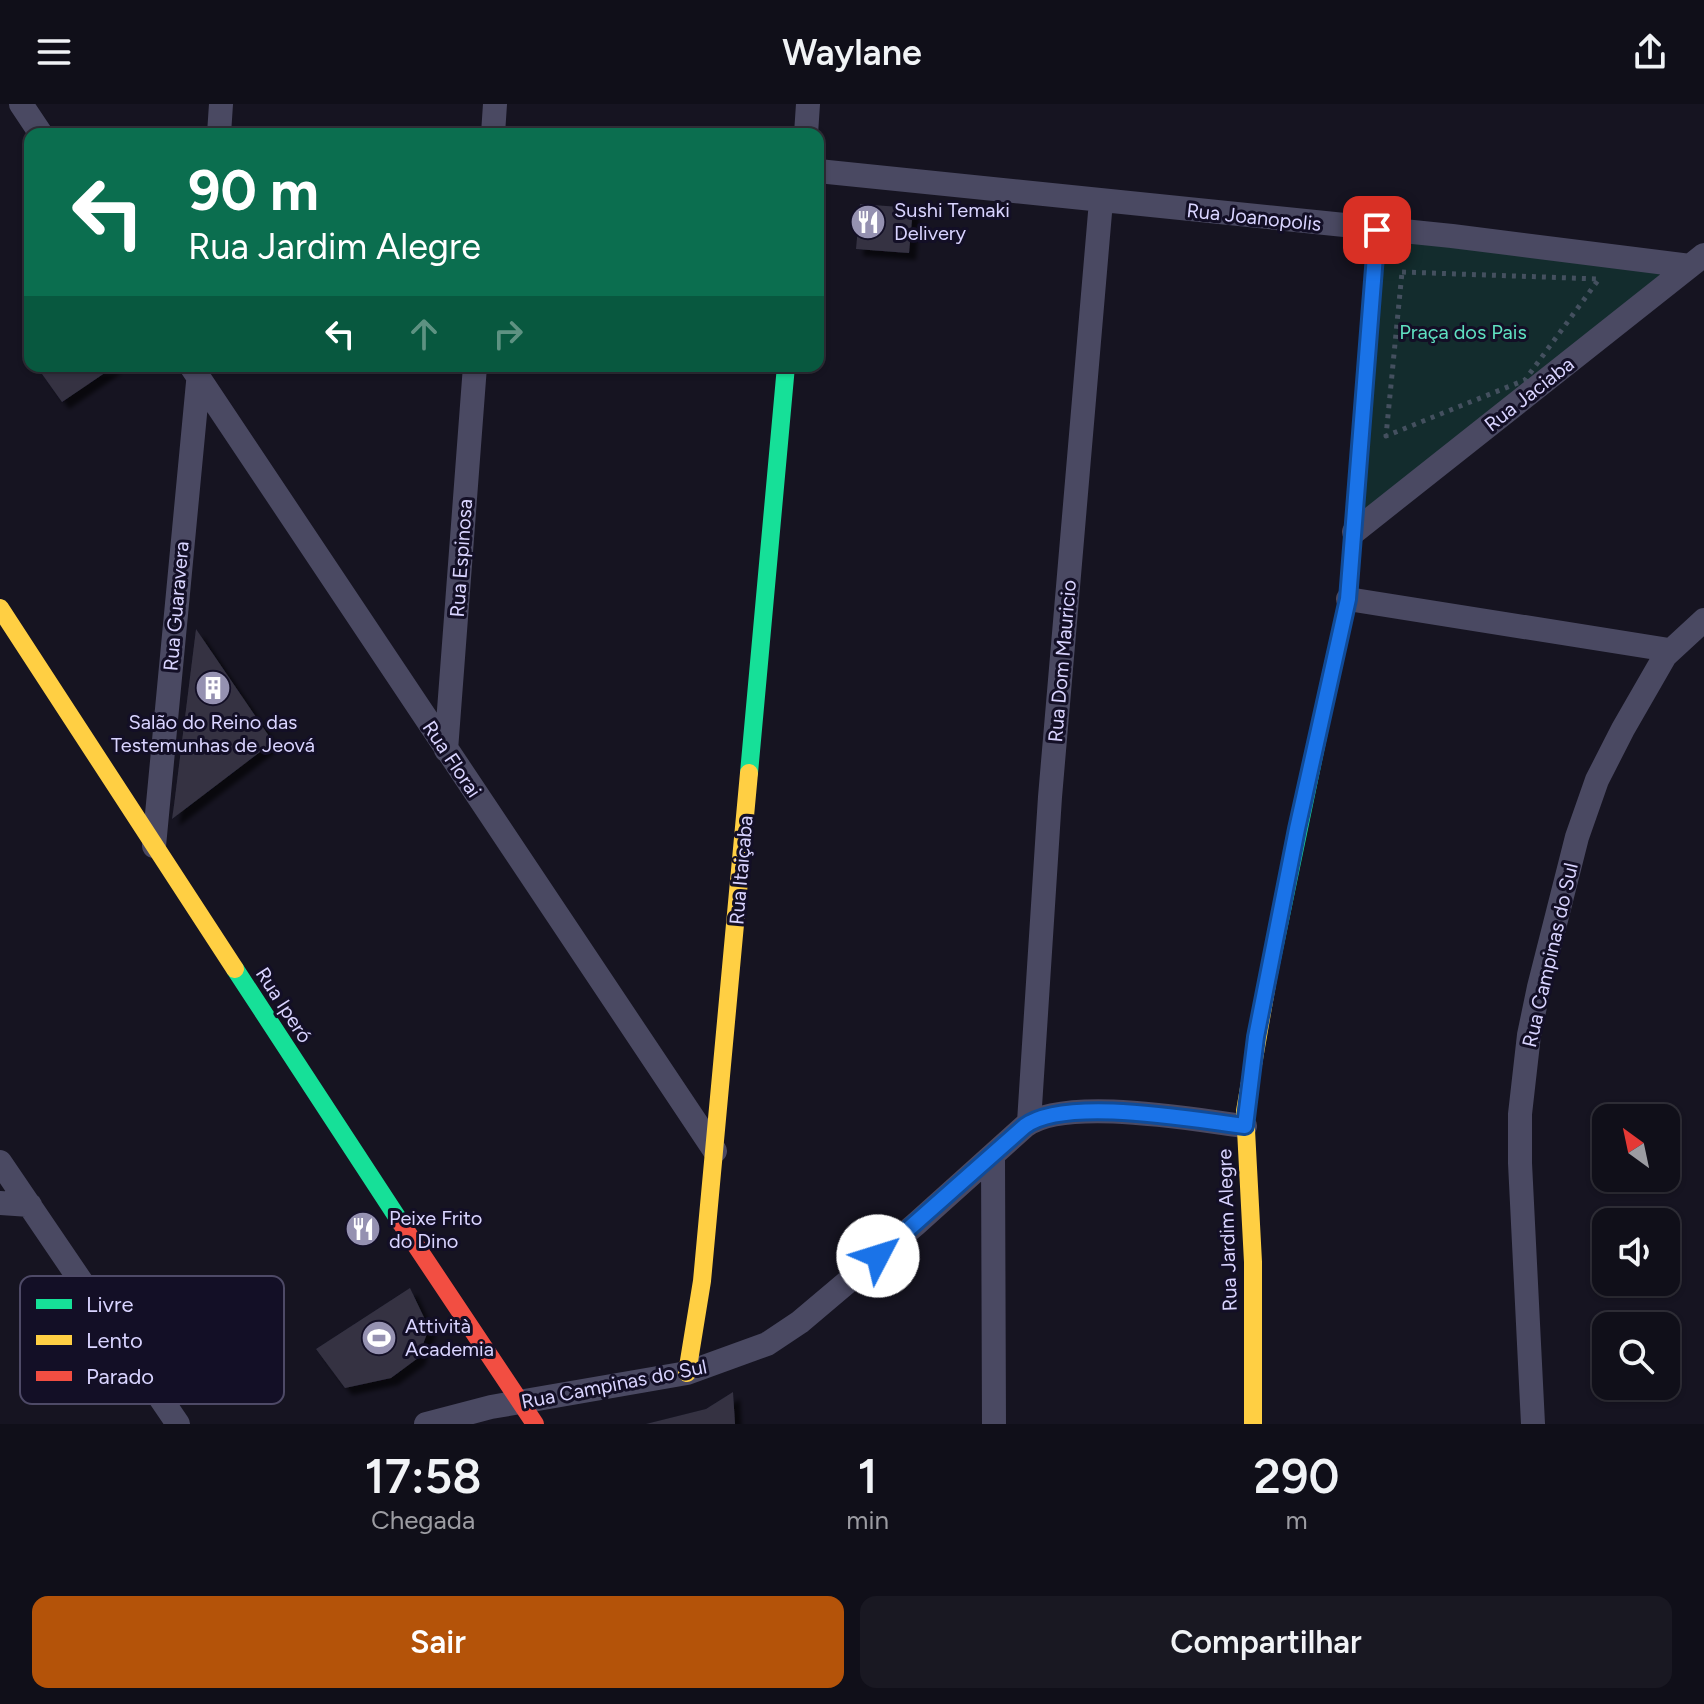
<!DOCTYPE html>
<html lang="pt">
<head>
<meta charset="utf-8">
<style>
	:root { --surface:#100f19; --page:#191822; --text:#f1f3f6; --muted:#9c9ca2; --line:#302f38; --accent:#b45309 }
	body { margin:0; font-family:Figtree,sans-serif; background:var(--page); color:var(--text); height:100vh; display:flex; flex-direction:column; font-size:30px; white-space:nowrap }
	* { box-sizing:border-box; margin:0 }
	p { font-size:26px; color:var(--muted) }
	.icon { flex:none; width:44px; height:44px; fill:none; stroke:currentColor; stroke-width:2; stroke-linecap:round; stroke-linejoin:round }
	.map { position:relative; height:1320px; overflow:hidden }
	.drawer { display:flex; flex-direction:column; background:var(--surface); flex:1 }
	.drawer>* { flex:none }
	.guide { position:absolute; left:24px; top:24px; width:800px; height:244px; border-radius:16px; box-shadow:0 2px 6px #0004,0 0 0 2px var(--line); background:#0b6e4f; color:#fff; overflow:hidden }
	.needle { width:52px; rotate:327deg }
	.fabs { position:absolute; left:1592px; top:1000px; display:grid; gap:16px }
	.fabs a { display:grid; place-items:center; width:88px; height:88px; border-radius:16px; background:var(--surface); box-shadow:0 2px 6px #0004,0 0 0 2px var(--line); font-size:40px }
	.pin { position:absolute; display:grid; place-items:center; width:68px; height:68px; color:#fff; margin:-34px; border-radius:16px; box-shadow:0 4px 12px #0006 }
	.me { position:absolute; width:88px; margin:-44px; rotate:50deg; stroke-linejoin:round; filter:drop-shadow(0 0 6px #0008) }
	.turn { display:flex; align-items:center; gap:28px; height:168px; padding:0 32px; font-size:36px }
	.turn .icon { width:104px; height:104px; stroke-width:2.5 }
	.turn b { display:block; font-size:56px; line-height:68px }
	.lanes { display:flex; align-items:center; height:76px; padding:0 32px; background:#0003; justify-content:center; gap:40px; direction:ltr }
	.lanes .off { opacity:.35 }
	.eta { display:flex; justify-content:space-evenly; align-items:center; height:136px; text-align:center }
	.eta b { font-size:48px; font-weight:600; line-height:56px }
	.cta { display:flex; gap:16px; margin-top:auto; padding:16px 32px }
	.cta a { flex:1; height:92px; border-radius:16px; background:var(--accent); color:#fff; font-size:32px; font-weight:600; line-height:92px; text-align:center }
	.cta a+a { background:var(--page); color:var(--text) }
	header { display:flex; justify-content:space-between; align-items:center; height:104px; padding:0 32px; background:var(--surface); font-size:36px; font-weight:600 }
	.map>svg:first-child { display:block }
	.green { fill:#132c2d }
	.building { fill:#343243; filter:url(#shadow) }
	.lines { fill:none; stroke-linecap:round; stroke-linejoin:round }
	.path { stroke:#44505f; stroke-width:5; stroke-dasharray:4 6; stroke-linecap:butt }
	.street { stroke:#4a4962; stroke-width:24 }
	.fast { stroke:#16e098; stroke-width:18 }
	.slow { stroke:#ffcf43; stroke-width:18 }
	.jam { stroke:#f24e42; stroke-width:18 }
	.route-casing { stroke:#114b97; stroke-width:20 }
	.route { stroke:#1a73e8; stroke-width:14 }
	.labels { text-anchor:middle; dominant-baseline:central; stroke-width:6; stroke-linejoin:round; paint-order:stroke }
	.poi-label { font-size:20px; fill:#d9d4ff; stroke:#130f26; text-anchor:start }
	.street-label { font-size:20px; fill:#d9d4ff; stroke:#130f26 }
	.park-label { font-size:20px; fill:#5fe0c0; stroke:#130f26 }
	.key { fill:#130f26; stroke:#4e4a67; stroke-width:2 }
	.key-label { font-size:22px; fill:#d9d4ff }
</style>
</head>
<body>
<header><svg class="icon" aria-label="menu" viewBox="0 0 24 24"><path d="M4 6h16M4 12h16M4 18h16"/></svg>Waylane<svg class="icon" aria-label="share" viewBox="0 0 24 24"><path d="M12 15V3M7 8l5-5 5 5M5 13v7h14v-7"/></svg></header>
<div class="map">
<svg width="1704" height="1320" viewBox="0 0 1704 1320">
	<defs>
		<filter id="shadow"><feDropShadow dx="7" dy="7" stdDeviation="2" flood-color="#0009"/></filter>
	</defs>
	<rect width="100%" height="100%" fill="#161421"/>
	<path class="green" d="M1380,131L1689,158L1355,427Z"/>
	<path class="building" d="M860,100L913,104L909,149L856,145Z
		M53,262H115L62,298L42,270Z
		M196,525L273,638L172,715L174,701Z
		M410,1184L429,1224L418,1254L391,1274L345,1284L316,1245Z
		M733,1288L735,1320H646L706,1305Z"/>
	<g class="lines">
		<path class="path" d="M1402,168L1599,175L1525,276L1386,332Z"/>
		<path class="street" d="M21,0L41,30
			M219,30L221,0
			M493,30L495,0
			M806,30L808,0
			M818,67L1452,132L1690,162
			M191,262L715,1047
			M1354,428L1704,151
			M1348,495L1669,546
			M446,646L475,262
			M154,742L199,268
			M1029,1018L1050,693L1101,97
			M993,1053L994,1320
			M0,1058L178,1320
			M0,1099L30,1101
			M426,1320L491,1303L687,1269L767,1240L800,1218L916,1120L1025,1022C1066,992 1195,1016 1245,1022
			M1533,1320L1520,1059V1010L1529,931L1539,883L1577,733L1597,676L1623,625L1665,552L1704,516"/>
		<path class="fast" d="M749,669L786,262
			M235,865L401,1119
			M1268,874L1329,579"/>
		<path class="slow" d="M0,504L235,865
			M687,1269L702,1177L749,669
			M1253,1320V1158L1245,1007L1268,874"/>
		<path class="jam" d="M1329,579L1348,495L1377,126
			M401,1119L535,1320"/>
	</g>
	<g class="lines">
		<defs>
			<path id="route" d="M878,1152L1025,1022C1066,992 1195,1016 1245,1022L1256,933L1297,725L1348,495L1377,126"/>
		</defs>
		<use href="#route" class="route-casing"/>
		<use href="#route" class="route"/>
	</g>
	<defs>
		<symbol id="restaurant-disc" viewBox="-11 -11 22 22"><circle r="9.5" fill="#9591b1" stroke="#130f26"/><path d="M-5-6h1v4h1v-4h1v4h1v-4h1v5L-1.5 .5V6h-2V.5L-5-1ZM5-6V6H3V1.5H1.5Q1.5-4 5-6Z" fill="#fff"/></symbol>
		<symbol id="building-disc" viewBox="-11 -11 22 22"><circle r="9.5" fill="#9591b1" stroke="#130f26"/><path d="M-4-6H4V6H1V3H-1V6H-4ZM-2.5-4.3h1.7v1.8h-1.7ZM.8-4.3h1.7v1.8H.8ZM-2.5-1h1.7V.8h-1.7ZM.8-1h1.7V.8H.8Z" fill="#fff"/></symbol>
		<symbol id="stadium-disc" viewBox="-11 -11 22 22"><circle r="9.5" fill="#9591b1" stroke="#130f26"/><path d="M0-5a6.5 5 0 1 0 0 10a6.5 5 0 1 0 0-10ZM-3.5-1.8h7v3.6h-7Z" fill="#fff"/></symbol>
	</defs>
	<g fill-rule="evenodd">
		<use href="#restaurant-disc" x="848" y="98" width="40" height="40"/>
		<use href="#building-disc" x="193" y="564" width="40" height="40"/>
		<use href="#restaurant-disc" x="343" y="1105" width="40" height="40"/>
		<use href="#stadium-disc" x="359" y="1214" width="40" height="40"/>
	</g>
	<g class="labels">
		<g class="poi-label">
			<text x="894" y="106">Sushi Temaki<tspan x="894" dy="23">Delivery</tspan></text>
			<text x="213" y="618" text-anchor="middle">Salão do Reino das<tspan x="213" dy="23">Testemunhas de Jeová</tspan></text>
			<text x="389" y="1114">Peixe Frito<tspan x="389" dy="23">do Dino</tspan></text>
			<text x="405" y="1222">Attività<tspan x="405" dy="23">Academia</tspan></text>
		</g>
		<g class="street-label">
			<text transform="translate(1254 113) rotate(6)">Rua Joanopolis</text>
			<text transform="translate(1529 290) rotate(-38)">Rua Jaciaba</text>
			<text transform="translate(461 454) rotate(-86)">Rua Espinosa</text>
			<text transform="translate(176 502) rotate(-85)">Rua Guaravera</text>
			<text transform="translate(1062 557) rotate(-85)">Rua Dom Mauricio</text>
			<text transform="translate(452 655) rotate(56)">Rua Florai</text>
			<text transform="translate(741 766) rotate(-85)">Rua Itaiçaba</text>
			<text transform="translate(1550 851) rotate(-77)">Rua Campinas do Sul</text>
			<text transform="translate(284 901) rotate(57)">Rua Iperó</text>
			<text transform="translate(1227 1126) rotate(-92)">Rua Jardim Alegre</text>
			<text transform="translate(614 1280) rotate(-11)">Rua Campinas do Sul</text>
		</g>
		<g class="park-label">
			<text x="1463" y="228">Praça dos Pais</text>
		</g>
	</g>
	<rect x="20" y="1172" width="264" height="128" rx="12" class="key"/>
	<rect x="36" y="1195" width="36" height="10" fill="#16e098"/>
	<rect x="36" y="1231" width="36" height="10" fill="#ffcf43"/>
	<rect x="36" y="1267" width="36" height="10" fill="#f24e42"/>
	<g class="key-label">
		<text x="86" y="1208">Livre</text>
		<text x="86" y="1244">Lento</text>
		<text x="86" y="1280">Parado</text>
	</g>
</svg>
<div class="fabs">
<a><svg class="needle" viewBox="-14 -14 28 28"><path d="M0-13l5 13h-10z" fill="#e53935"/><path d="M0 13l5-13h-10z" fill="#9c9ca2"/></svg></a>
<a><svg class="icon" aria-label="sound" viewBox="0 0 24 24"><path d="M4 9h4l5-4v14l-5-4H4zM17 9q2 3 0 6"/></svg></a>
<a><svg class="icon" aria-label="search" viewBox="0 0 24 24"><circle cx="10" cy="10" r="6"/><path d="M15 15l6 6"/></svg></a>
</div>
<div class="pin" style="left:1377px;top:126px;background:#d93025"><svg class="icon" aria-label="arrive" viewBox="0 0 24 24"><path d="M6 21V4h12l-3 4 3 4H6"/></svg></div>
<svg class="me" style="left:878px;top:1152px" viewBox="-20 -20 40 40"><circle r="19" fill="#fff"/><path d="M0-13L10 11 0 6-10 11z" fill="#1a73e8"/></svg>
<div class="guide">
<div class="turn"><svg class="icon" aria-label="left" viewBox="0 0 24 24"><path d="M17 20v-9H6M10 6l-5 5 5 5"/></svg><div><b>90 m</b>Rua Jardim Alegre</div></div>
<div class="lanes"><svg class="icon" aria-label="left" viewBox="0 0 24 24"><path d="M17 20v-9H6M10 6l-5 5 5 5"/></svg><svg class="icon off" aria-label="ahead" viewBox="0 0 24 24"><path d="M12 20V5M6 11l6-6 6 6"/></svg><svg class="icon off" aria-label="right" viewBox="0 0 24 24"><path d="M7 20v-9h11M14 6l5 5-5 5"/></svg></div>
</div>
</div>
<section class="drawer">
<div class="eta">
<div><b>17:58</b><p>Chegada</p></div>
<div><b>1</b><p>min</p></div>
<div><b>290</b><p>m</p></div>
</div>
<div class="cta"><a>Sair</a><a>Compartilhar</a></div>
</section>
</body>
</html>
